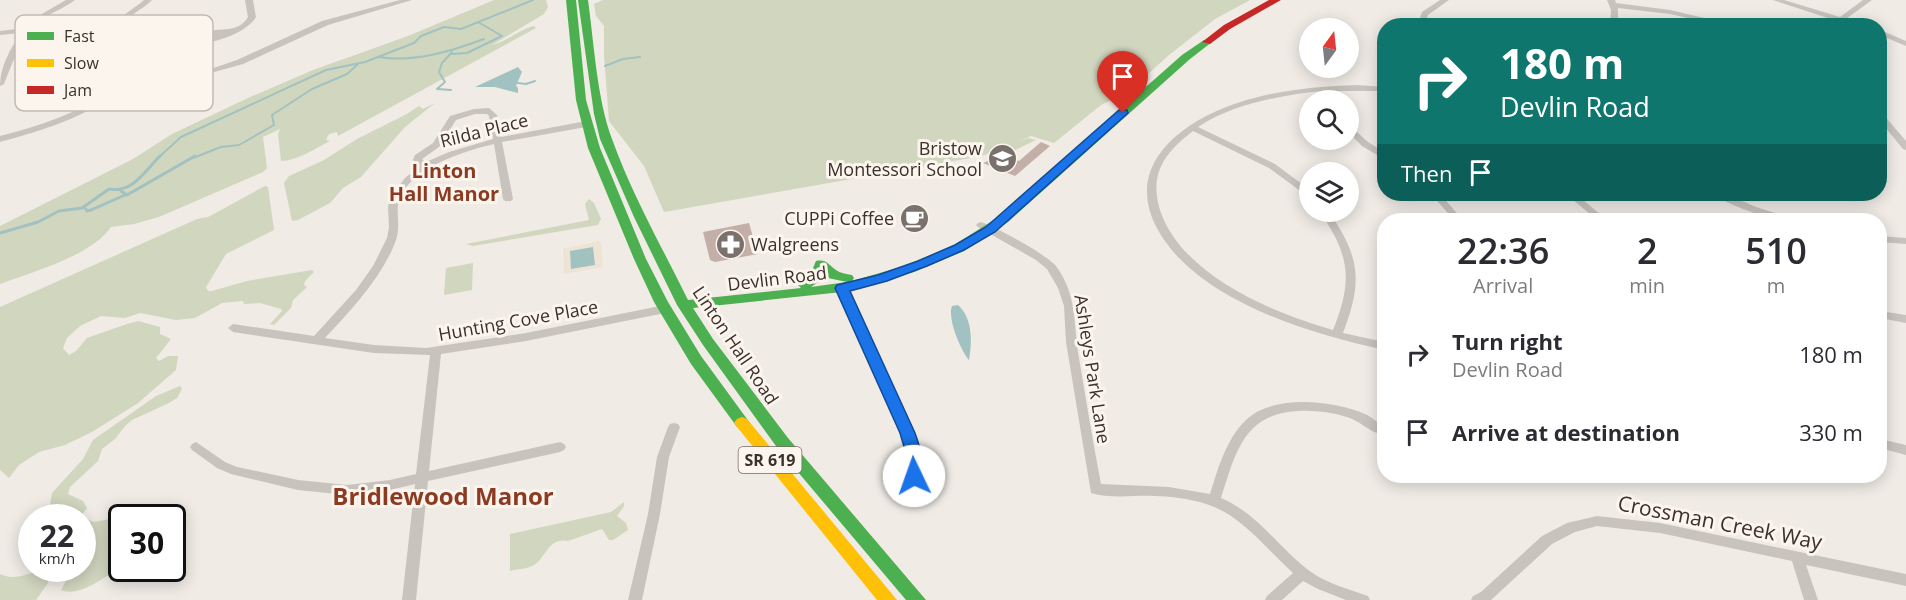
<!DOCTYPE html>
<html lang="en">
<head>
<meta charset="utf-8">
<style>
	:root { --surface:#fff; --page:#f7f7f7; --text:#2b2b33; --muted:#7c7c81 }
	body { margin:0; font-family:"Open Sans",sans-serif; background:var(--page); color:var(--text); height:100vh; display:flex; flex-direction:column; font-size:22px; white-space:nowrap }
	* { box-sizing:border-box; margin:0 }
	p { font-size:20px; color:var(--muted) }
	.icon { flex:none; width:33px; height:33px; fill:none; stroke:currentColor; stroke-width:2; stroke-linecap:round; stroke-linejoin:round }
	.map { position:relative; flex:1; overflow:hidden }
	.side { position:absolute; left:1377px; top:213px; width:510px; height:270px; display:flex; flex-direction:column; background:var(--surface); border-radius:24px; box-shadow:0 3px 15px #0003 }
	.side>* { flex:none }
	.guide { position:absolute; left:1377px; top:18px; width:510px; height:183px; border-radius:24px; box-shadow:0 3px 15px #0003; background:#0f766e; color:#fff; overflow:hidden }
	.needle { width:39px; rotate:15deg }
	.controls { position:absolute; left:1299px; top:18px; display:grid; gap:12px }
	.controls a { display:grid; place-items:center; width:60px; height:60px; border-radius:50%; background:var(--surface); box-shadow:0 3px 15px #0003; font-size:30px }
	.speed { position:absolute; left:18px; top:504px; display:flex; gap:12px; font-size:30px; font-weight:700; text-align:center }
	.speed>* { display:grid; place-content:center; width:78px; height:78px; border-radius:50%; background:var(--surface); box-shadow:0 3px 15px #0003; line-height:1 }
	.speed small { font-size:15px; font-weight:400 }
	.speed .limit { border:3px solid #111; border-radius:9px; background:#fff; color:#111 }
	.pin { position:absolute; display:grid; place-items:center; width:51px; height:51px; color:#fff; margin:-62px -26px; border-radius:50% 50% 50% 0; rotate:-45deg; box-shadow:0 0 6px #0007 }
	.pin .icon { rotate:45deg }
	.me { position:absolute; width:66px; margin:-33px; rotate:357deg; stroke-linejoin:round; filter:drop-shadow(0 0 4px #0008) }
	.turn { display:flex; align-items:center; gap:21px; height:126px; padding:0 24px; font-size:27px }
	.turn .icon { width:78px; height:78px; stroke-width:2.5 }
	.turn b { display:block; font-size:42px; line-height:51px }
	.then { display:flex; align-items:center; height:57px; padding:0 24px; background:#0003; gap:12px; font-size:22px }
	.eta { display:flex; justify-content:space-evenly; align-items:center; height:102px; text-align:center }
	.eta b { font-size:36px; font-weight:600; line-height:42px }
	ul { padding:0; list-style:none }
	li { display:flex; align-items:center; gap:18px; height:78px; padding:0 24px }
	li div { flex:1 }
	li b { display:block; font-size:22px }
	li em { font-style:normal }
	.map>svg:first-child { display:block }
	.green { fill:#d1d6bf }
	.plaza { fill:#eee3d5 }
	.water { fill:#a1c2c1 }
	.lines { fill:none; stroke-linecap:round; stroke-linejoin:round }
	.stream-far1 { stroke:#a1c2c1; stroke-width:2 }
	.stream { stroke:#a1c2c1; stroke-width:3 }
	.building { fill:#c3afa7 }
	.street { fill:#c9c3be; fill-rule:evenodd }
	.fast { fill:#4caf50; fill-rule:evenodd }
	.slow { fill:#ffc107; fill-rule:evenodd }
	.jam { fill:#c62828; fill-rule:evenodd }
	.route { fill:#1a73e8; stroke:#114b97; stroke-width:1.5 }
	.labels { text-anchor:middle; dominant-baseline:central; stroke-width:6; stroke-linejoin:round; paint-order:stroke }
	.shield { fill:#fbf5ee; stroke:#756b66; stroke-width:1.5 }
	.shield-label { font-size:16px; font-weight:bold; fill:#3b302b }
	.street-label { font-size:18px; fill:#3b302b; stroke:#fbf5ee }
	.poi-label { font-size:18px; fill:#3b302b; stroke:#fbf5ee; text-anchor:end }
	.neighbourhood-label { font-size:20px; font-weight:bold; fill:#8c3b22; stroke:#fbf5ee }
	.near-street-label { font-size:21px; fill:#3b302b; stroke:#fbf5ee }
	.near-neighbourhood-label { font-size:24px; font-weight:bold; fill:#8c3b22; stroke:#fbf5ee }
	.key { fill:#fbf5ee; stroke:#c1bab4; stroke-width:1.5 }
	.key-label { font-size:16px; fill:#3b302b }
</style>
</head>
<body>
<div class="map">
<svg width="1906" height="600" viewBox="0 0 1906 600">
	<rect width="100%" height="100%" fill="#f0ebe5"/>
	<path class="green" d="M494,0H546L548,7L544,14L492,45C507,41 519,30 534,26L536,28L338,136L337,132L329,134L326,140L330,141C316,148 297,161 281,161L278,134L280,129L263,137L267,168L263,172L159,217L134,224L111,227C91,256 32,272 0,284V226L133,159L172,134L248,98L313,70L408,36Z
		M603,0H1250L1215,19L1169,55L1128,92L1101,105L1054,143L1031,136L1018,142L1028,138L1036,140L1009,153L999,149L982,156L664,212L644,166L609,121L604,56V26L596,16L594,4Z
		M435,103L405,127L361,177L343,188L330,203L298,220L292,221L284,183L289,176L324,160L357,139L407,114L419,106L423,109Z
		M265,186L268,187L274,230L226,254L206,287L208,291H212L247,281L312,270L314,272L305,281L304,285L307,287L293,300L291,308L274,325L270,324L282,311L281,309L260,303L244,304L243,301L222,303L195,318L176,320L140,313L125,318L101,316L80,326L67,338L63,348L69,355L76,351L87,338L124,325L138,321L160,327V334L171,339L156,358L159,361L168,356H178L176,370L138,403L92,432L65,445L39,452L19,465L9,478L0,470V307L197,219L208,217Z
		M589,199L594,203L601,219L598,225L473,246L466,244L589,220L585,204Z
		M473,263L472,290L444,295L446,268Z
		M180,386L182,389L177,398L169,403L132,420L125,426L115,439L102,449L98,461L70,487L68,494L83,501L87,508L80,517H48L52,493L83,459L93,440L156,396Z
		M624,502V506L617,516L626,523L628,530L613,540H609L602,529L568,541C548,537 547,557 534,565C528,569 517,569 510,571V534L611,512Z
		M121,517V567C106,576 79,598 61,590L72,569L82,568L83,518L94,522Z
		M41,570L48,575V583L36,600H0V574C14,581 27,574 41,570Z"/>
	<path class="plaza" d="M599,241L601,242L603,267L564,274L563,249Z"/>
	<path class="water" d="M518,67L522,72L516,86L518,88V93L495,87H475Z
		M593,247L595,265L571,269L570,251Z
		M958,305C973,318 972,342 969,360C961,351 947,318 952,306Z"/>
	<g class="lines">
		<path class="stream-far1" d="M452,54L467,53L502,36L478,22
			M379,57C413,63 452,51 484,39
			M605,66L623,59L640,57
			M518,83L526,84L535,81
			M451,90L437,89L445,82L439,72L442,63L452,52
			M158,158L181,137L326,70L365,62L414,43L421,36L444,27L461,29L533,0
			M193,158L221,147L239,145L274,125L272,115L312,89L347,74L357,65"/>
		<path class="stream" d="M121,191L127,195L195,156
			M85,208L87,211L91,210L125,195
			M0,233L38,222L59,211L82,208L109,189C133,193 144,172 160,156"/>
	</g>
	<path class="building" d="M1041,142L1050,146L1015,176L983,163L1002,155L1019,161Z
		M749,223L758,254L715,262L710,260L703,232Z"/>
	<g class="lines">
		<path class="street" d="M66,0H75C66,7 55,11 46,17C23,33 14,59 4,84L0,86C0,67 10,49 21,33L0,35V31L25,28L40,15Z
			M144,0H152C142,11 118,19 117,36C116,50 134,60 129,74C116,110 34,133 0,142V136C30,129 110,105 121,74C128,55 97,46 115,23C123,14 135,8 144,0Z
			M245,0H253L256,17C246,34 209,46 190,43V39C194,37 199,34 203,32C220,27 238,34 248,17Z
			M400,0H412L328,25L243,64L200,76L196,74L237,60L322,21Z
			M1440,0H1449L1428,15L1424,26H1417L1422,12Z
			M1607,0H1615L1616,3L1670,10L1739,26H1723L1670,14L1618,8V26H1610L1611,10Z
			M1773,0H1784L1840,17L1863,0H1872L1846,19L1864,26H1852Z
			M1880,30L1906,41V46L1880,35Z
			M1357,85L1384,87V91H1328L1335,100H1327L1321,91C1279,96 1234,103 1198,127L1275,164L1310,190V198L1269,168L1193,131C1164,153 1148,175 1161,213C1184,276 1273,313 1333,330C1353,280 1350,256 1320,212H1329C1360,257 1363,281 1343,333L1384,342V350C1317,335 1228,309 1179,258C1103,177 1176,117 1258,97C1290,89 1324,86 1357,85Z
			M489,108L497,115L501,137L586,121L590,124L586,127L502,142L513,199L511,201H505L503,199L494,144C464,151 409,168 399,201C396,210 399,220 398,229C398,236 395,243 392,250C376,284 350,311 325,338L374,345L426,348L526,333L665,305L670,309L665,313L526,341L441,354L429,471L560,442L564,444L566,447L564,450L560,452L428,481L416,600H402L415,484L390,490L347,495L298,490L231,474L217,468L192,450L190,447L192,444L196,442L225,462L237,467L298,480L347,485L390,480L416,474L430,355L374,353L233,332L228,328L233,324L314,336L356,290L373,266L387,238L389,227L388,207L390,198L405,178L420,166L413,160L415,155L433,143L450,116L474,109ZM475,114H487L489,116L493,139L449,152L426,162L422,159L439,147L456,120Z
			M1880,113L1883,114L1906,141V150L1903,149L1880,121Z
			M1348,124L1368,142L1384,152V159L1362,146L1348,132Z
			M1431,194H1440L1463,220H1454Z
			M1566,194H1576L1607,220H1597Z
			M1714,194H1726L1756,207L1791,218L1793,220C1774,222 1729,206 1714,194Z
			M981,222C996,227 1047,255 1056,266C1078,296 1073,324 1079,358C1086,400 1093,442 1101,484L1169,487L1210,494C1218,469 1226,439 1246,420C1272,394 1334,400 1365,414C1372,417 1378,423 1384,427V433L1380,434C1368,431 1360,421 1347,417C1331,412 1314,410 1297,411C1243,414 1235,455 1221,498C1259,514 1279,549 1311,572C1328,584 1349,589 1368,596L1370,600H1346L1318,589L1303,581L1282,600H1265L1267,596L1293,573C1242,525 1231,499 1155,496C1134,495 1110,499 1091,493L1066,342L1064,306L1058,288L1047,269L1036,260L978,227L976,225L978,223Z
			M1880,236L1906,238V244L1880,242Z
			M842,285L847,288L918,446L922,468L910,497L906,498L902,497L900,493L910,468L906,446L837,288Z
			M1880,311L1906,315V323L1880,318Z
			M674,423L678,424L680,427L669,457L660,514L642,600H628L648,514L657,457L668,427L670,424Z
			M1880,439L1906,445V455L1880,448Z
			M1597,516L1660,523L1906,574V586L1806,565L1818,600H1804L1792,561L1660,533L1597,526L1575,532L1552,544L1491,600H1471L1473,596L1481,592L1542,536L1567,523Z"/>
		<path class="fast" d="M566,0H576L586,100L600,148L646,259L668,302L701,356L747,419L750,423L747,427H737L691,364L654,302L634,259L588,148L576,100Z
			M578,0H588C594,43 597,99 612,139C632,195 662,247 688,300L801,288L798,285L810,275L816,261C827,259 828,265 836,270C840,273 846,274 852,275L854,278L852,281L904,266L954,245L1000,216L1182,55L1204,40L1212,42L1190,59L1008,222L964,251L914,272L842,292L693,308L713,339L788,438L926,600H906L776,446L703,345L677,305L634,217L600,139L594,114ZM824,274L828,278L847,282L811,287L821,280Z"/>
		<path class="slow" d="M742,417L747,419L897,600H877L737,427L734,423L737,419Z"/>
		<path class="jam" d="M1269,0H1281L1230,29L1210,44L1202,42L1224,25Z"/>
	</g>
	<path class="route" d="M1119,110H1127L1128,113L995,232L964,250L927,266L887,281L850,291L915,433C920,448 927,465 920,481L914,482L908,481L906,476L907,457L900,433L835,288L837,285L878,275L918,261L955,245L986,227Z"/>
	<defs>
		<symbol id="school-disc" viewBox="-11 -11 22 22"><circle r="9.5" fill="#7a716c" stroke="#fbf5ee"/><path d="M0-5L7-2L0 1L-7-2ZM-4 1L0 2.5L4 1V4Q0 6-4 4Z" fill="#fff"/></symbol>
		<symbol id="cafe-disc" viewBox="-11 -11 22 22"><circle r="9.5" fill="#7a716c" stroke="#fbf5ee"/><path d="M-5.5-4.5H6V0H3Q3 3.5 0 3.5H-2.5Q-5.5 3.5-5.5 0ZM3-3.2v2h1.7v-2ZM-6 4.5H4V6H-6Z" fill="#fff"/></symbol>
		<symbol id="pharmacy-disc" viewBox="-11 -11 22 22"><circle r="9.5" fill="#7a716c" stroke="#fbf5ee"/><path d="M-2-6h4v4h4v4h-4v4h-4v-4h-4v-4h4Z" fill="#fff"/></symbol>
	</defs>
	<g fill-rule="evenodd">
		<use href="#school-disc" x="986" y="142" width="33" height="33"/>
		<use href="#cafe-disc" x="898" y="202" width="33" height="33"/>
		<use href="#pharmacy-disc" x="714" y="228" width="33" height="33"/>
	</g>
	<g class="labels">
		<rect class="shield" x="738.5" y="447" width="63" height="26" rx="4.5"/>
		<g class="shield-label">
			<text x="770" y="460">SR 619</text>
		</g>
		<g class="street-label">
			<text transform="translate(484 130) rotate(-14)">Rilda Place</text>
			<text transform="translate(777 278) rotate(-7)">Devlin Road</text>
			<text transform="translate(518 320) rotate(-10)">Hunting Cove Place</text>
			<text transform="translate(736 345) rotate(56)">Linton Hall Road</text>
			<text transform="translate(1093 369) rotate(81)">Ashleys Park Lane</text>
		</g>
		<g class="poi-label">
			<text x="982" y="148">Bristow<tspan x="982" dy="21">Montessori School</tspan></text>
			<text x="894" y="218">CUPPi Coffee</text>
			<text x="751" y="244" text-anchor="start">Walgreens</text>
		</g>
		<g class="neighbourhood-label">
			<text x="444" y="170">Linton<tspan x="444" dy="23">Hall Manor</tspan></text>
		</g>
		<g class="near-street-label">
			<text transform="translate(1720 522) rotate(11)">Crossman Creek Way</text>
		</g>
		<g class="near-neighbourhood-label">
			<text x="443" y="495">Bridlewood Manor</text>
		</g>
	</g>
	<rect x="15" y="15" width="198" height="96" rx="9" class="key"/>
	<rect x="27" y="32" width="27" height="8" fill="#4caf50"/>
	<rect x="27" y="59" width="27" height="8" fill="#ffc107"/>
	<rect x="27" y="86" width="27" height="8" fill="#c62828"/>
	<g class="key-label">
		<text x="64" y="42">Fast</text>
		<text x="64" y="69">Slow</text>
		<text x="64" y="96">Jam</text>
	</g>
</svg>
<div class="controls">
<a><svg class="needle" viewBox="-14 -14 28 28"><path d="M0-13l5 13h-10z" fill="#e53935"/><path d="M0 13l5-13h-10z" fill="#7c7c81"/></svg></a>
<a><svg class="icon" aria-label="search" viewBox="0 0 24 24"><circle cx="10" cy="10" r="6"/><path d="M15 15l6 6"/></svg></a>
<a><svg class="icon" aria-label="layers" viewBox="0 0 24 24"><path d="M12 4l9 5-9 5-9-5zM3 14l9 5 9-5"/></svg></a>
</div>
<div class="speed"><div>22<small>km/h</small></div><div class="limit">30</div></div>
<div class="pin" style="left:1123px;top:113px;background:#d93025"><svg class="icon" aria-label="arrive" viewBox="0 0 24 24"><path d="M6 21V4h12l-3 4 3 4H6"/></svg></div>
<svg class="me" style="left:914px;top:476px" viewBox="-20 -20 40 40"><circle r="19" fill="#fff"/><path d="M0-13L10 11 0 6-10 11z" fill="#1a73e8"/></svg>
<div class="guide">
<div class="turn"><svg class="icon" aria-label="right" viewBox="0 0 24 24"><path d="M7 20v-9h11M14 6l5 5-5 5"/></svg><div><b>180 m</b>Devlin Road</div></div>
<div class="then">Then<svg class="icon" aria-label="arrive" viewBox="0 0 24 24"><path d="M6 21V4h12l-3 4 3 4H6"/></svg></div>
</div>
<section class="side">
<div class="eta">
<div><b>22:36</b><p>Arrival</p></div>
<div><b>2</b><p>min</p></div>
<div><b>510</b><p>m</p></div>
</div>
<ul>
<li><svg class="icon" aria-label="right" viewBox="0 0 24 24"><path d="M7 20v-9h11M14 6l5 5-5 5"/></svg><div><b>Turn right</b><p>Devlin Road</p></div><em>180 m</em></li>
<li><svg class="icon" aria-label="arrive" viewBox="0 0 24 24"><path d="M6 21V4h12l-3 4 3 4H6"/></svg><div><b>Arrive at destination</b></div><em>330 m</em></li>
</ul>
</section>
</div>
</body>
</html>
